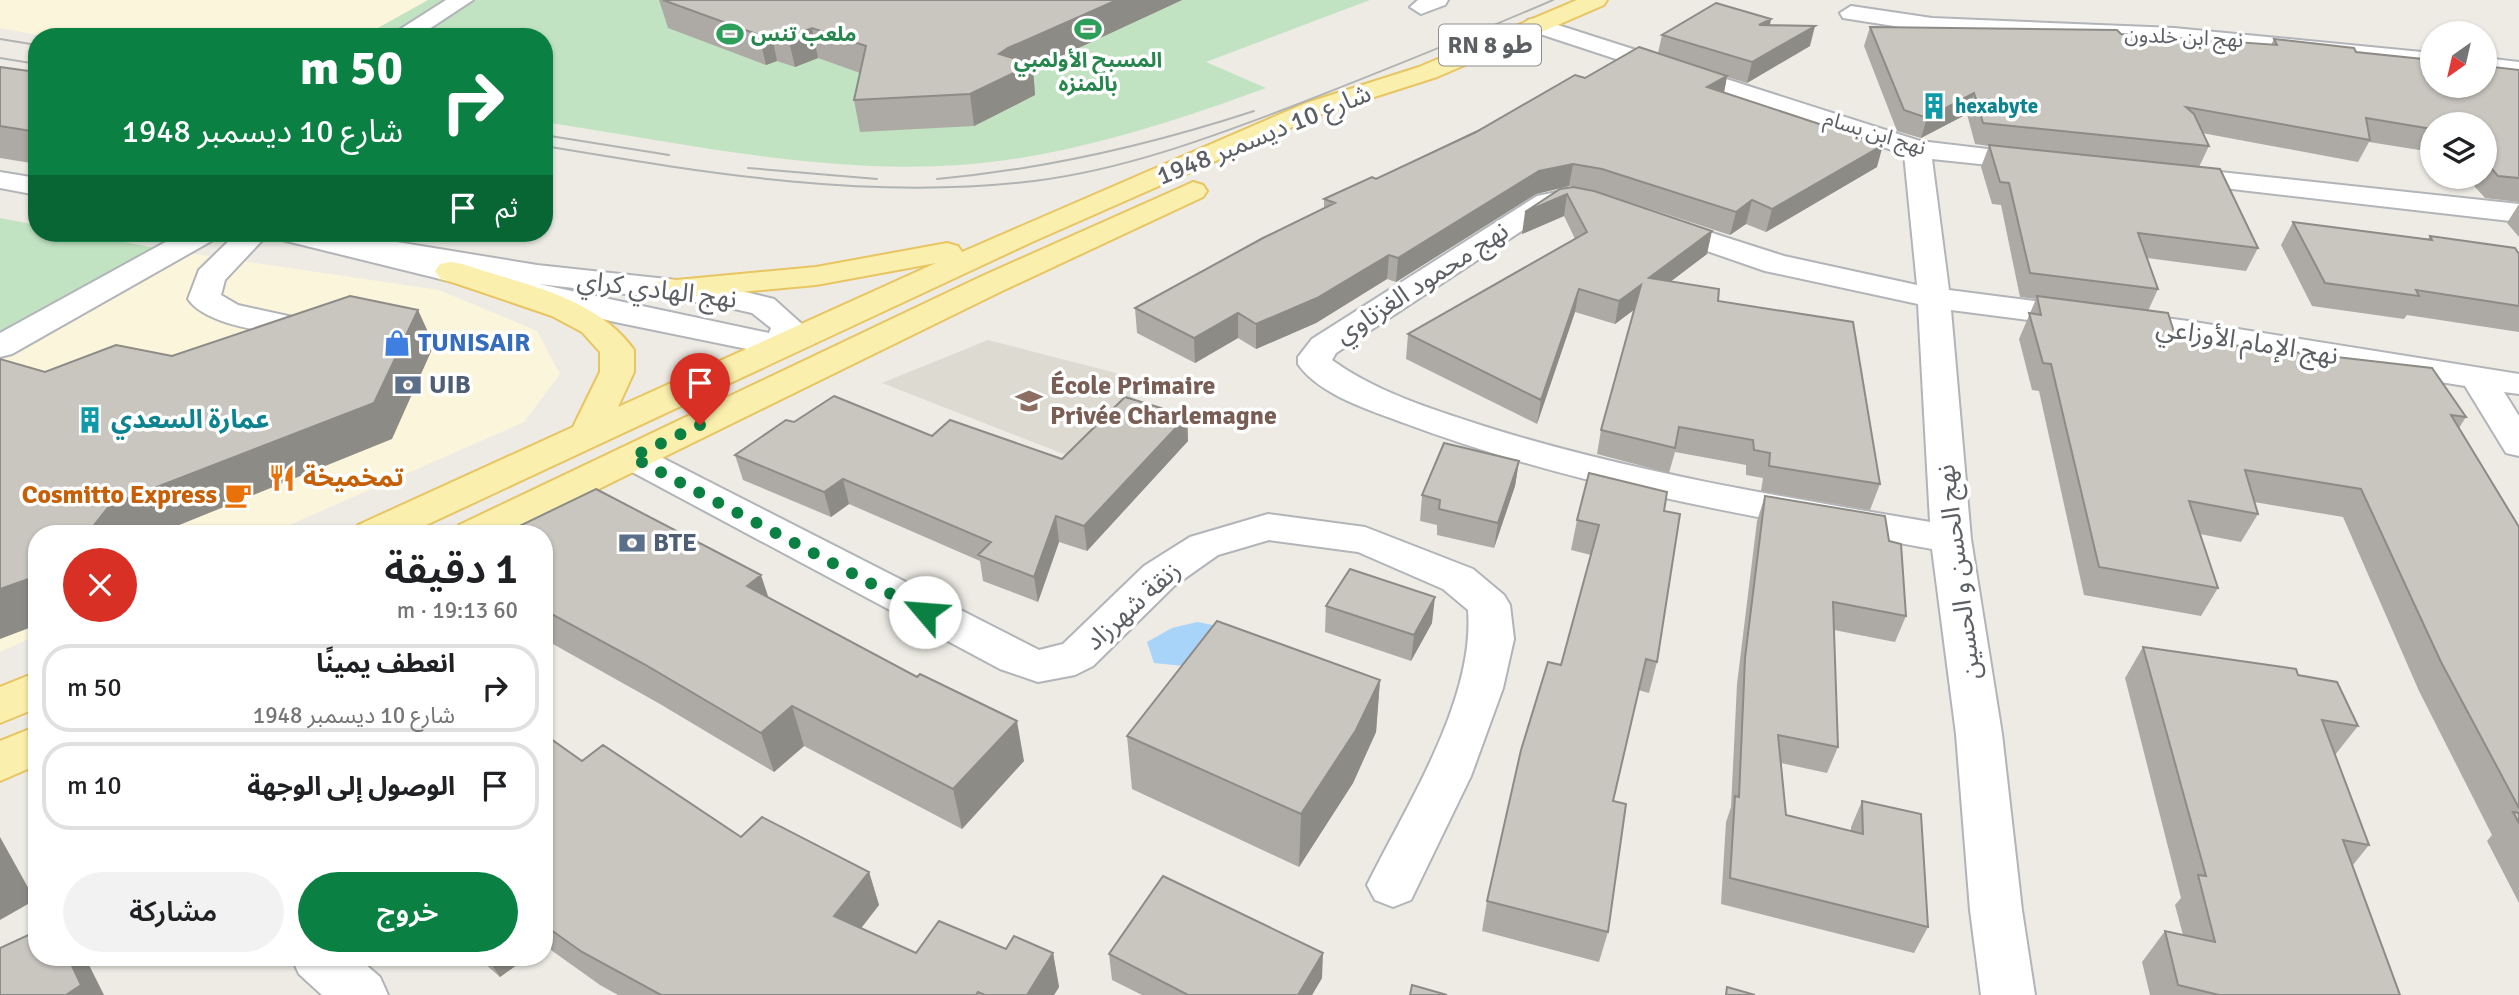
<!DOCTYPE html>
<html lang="ar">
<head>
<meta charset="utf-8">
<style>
	:root { --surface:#fff; --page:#f2f2f2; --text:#202124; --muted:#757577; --line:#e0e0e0; --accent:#0b8043 }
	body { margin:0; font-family:Signika,"Noto Sans Arabic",sans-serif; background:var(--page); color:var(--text); direction:rtl; height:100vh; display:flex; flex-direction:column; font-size:26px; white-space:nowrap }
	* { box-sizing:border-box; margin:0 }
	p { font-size:23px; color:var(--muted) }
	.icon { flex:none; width:38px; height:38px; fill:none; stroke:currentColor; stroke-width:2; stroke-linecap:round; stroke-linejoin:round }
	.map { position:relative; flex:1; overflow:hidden; direction:ltr }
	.drawer { position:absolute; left:28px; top:525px; width:525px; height:441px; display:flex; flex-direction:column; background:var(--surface); border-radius:28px; box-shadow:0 2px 5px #0004; direction:rtl }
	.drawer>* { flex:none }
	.banner { position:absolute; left:28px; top:28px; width:525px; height:214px; border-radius:28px; box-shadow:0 2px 5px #0004; direction:rtl; background:#0b8043; color:#fff; overflow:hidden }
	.needle { width:46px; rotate:214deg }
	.tools { position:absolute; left:2420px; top:21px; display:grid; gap:14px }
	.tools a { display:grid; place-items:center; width:77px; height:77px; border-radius:50%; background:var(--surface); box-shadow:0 2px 5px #0004; font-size:35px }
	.pin { position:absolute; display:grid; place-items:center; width:60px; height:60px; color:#fff; margin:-72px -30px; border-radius:50% 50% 50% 0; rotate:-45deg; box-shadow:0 0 7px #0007 }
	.pin .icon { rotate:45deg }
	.me { position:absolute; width:77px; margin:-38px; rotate:297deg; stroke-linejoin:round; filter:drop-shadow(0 0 5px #0008) }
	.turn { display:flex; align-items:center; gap:24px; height:147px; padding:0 35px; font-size:32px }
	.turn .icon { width:91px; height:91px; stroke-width:2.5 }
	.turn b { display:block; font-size:49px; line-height:60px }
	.then { display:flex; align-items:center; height:66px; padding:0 35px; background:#0003; gap:14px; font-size:26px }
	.round { display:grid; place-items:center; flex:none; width:74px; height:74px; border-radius:37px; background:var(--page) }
	.overview { display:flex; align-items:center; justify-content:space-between; height:119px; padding:0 35px }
	h1 { font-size:42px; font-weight:600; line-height:52px }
	.cta { display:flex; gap:14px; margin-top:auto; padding:14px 35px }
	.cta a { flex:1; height:80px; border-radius:42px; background:var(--accent); color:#fff; font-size:28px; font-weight:600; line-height:80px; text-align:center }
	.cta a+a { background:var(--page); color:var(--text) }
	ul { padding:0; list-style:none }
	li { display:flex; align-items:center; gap:21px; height:88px; margin:0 14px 10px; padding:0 21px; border:4px solid var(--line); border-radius:28px }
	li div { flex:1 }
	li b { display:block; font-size:26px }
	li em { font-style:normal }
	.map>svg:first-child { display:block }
	.commercial { fill:#fbf5db }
	.education { fill:#dddad2 }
	.green { fill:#c2e3c2 }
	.water { fill:#a8d4f9 }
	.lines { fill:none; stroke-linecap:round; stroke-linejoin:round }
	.minor-casing { stroke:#b1b4b8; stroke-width:4 }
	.major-casing { stroke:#e8c562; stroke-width:4 }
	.minor { fill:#fff; fill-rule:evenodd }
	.major { fill:#faefac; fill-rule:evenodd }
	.tram { stroke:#b2b3b3; stroke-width:2 }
	.wall { fill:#adaaa5 }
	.shaded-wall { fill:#8d8b86 }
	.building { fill:#c9c6c0; stroke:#8d8b86; stroke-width:2 }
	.route { stroke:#0b8043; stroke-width:12; stroke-dasharray:0 21.6 }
	.labels { text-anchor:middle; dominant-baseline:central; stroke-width:7; stroke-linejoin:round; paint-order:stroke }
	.far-leisure-label { font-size:21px; font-weight:bold; fill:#27864d; stroke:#fff; text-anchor:start }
	.far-street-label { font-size:21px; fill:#5c5f63; stroke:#fff }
	.far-culture-label { font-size:21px; font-weight:bold; fill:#0d838f; stroke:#fff; text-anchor:start }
	.shield { fill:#fff; stroke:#8d8f92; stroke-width:2 }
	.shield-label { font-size:24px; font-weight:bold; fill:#5c5f63 }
	.street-label { font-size:26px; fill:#5c5f63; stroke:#fff }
	.shop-label { font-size:26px; font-weight:bold; fill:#366cbe; stroke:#fff; text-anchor:start }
	.service-label { font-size:26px; font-weight:bold; fill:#4e5e75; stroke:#fff; text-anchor:start }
	.education-label { font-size:26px; font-weight:bold; fill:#785e54; stroke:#fff; text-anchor:start }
	.culture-label { font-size:26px; font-weight:bold; fill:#0d838f; stroke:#fff; text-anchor:start }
	.food-label { font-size:26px; font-weight:bold; fill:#c56008; stroke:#fff; text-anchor:start }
</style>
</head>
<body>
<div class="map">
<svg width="2519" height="995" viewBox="0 0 2519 995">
	<rect width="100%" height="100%" fill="#edebe4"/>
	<path class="commercial" d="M0,0H428L362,37H49L0,28Z
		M161,249L439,290L537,331L560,374L524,422L269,534H37V635L0,652V338Z"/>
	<path class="education" d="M988,340L1151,382L1071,457L882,383Z"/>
	<path class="green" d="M428,0H1370L1206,62L1266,88C1181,119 1096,147 1007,160C853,182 696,145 544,122V37H362Z
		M0,218L37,225V233H77L161,249L0,338Z"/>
	<path class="water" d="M1197,622L1218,626L1194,667L1154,663L1147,642L1172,628Z"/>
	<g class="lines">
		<defs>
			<path id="minor" d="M446,0H473L417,37H388Z
				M1418,0H1448L1445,5L1421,14L1410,7Z
				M1851,6L1932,18L2174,28L2432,53V67L2174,42L1932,32L1843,18L1840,13Z
				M1536,18L1920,141L2047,156L2051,162L2047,168L2037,170L1932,159L1949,290L2188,321L2519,374V394L2504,392L2519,416V456L2506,453L2465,386L2188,341L1951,310L1971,539L2002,734L2022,910L2035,995H1981L1970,910L1956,734L1932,549C1754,517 1574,487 1404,423C1370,410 1319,395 1298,364V357L1312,339L1537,196L1572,189L1582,192L1586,198L1582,204L1555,209L1336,353L1332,360C1379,394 1438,411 1493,429C1636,473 1783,497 1930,522L1918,304L1765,271L1649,231L1644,225L1649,219L1659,216L1784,256L1917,285L1904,154L1528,30L1524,25L1528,20Z
				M2485,58L2519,62V76L2485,72Z
				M2173,167L2519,204V222L2163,181L2159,175L2163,169Z
				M0,172L37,178V195L0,188Z
				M182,233H219L215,239L12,354L0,357V333Z
				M237,233H269L225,280L221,295L238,305L311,321L315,328L311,335L299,338C268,331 206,326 188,299L199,270Z
				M274,233H342L537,265L713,284L774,299L804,326L793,353L781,356L615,322L278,239ZM539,284L713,304L752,313L771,328L769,333Z
				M632,445L645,449L1039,650L1063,644L1144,566L1190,537L1268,514L1365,527L1473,569L1504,595L1510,605L1514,639L1503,688L1471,776L1411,900L1393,907L1375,900L1367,885C1406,806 1475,700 1468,610L1443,589L1358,552L1269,540L1218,555L1174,586L1093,666L1075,675L1038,682L1000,669L619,465L613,457L619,449Z
				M291,957H357L380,977L388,995H322L299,974Z"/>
			<path id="major" d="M1577,0H1607L1604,5L1437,77L1324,113L1032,242L407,534H352L358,525L573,427L600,372V352L582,332L552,316L440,278L435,271L440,264L451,262L462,264C521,284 596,296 634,350V372L618,407L936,263L816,285L666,299L655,296L650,289L655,282L816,267L947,243L958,246L962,252L1306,103L1419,67Z
				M1193,182L1203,185L1207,191L1203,197L1002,291L507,534H453L459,525L980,277Z
				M37,672V708L0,723V687Z
				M37,726V765L0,781V741Z"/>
		</defs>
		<use href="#minor" class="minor-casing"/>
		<use href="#major" class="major-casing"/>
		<use href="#minor" class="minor"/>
		<use href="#major" class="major"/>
		<path class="tram" d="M0,39L37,45
			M0,58L37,64
			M544,135L669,155
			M544,146C706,173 870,201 1034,181C1123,170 1209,138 1293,106C1380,72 1467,37 1553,0
			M748,168L877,179
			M937,179C1046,169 1150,145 1254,111"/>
	</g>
	<path class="wall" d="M659,0H1182L1033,69L1035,95L974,126L860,132L854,100L860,73L818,58L795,67L777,61L766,65L668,28Z
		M1771,19L1770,25L1810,46L1747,83L1727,77L1724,93L1877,167L1766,232L1746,224L1730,235L1598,192L1569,186L1536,194L1396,282L1387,279L1316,323L1256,349L1238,338L1195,363L1137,333L1135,308L1324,208V199L1376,179L1585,78L1658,53L1662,35Z
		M1870,27L2121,34L2271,45L2274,39L2356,52L2519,70V202L2485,198L2466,177H2485V124H2432V152L2369,142L2358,162L2202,133L2209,146L2199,167L2258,248L2246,271L2147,258L2158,289L2148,311L2174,332L2197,341L2466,417L2459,428L2519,527V903L2487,841L2492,835L2419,691L2343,517L2254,502L2258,514L2241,542L2200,534L2218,588L2201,616L2084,595L2039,391L2032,390L2019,339L2036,299L2020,297L2001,205L1992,204L1981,167L1989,146L1975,144L1967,114L1921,138L1897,131L1864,46Z
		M0,67L37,72V164L0,158Z
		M1560,189L1707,254L1671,281L1718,301L1880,484L1870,510L1761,491L1763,478L1746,475V465L1675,452L1669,473L1597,454L1601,430L1634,310L1615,324L1575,312L1537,424L1406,359L1408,334L1575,239L1564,216L1522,234Z
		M2519,204V237L2507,223Z
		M2293,222L2428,239L2430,236L2519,254V332L2407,315L2404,319L2312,306L2281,245Z
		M424,233H473L463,240Z
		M1187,416L1188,441L1087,551L1059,542L1038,602L983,581L980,561L849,504L831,517L743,480L735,455L1062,459Z
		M1519,461L1515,486L1494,548L1437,535V525L1420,521L1422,495Z
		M1765,496L1889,541L1906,616L1895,642L1834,630L1838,747L1827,773L1781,763L1786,815L1851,831V827L1862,801L1928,927L1914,953L1721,904L1726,822L1731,807L1737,684L1757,521Z
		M1664,511L1657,662L1649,693L1638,690L1613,801L1608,932L1599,962L1482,931L1487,901L1561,665L1591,555L1571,550L1577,520Z
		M544,534L768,597L1024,761L962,829L804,746L774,772L660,704L544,639Z
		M1326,606L1432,623L1411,661L1325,632Z
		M2143,647L2298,675L2358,726L2335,755L2369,845L2353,865L2400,995H2150L2142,962L2165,931L2183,935L2175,905L2181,898L2125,678Z
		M1380,680L1376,732L1353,783L1299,867L1132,789L1127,736Z
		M544,734L582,761L741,837L869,872L879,905L861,928L916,953L1006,949L1053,953L1059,987L1054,995H618L600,985L544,945Z
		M1109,954L1322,978L1312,995H1142L1112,980Z
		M477,957H528L500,977Z"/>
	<path class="shaded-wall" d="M1117,0H1182L1033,69L1035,95L974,126L970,94L999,54L1008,48Z
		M1771,19L1767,38L1759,25Z
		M1815,26L1810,46L1747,83L1752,62Z
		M812,28L818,58L795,67L788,37Z
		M771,31L777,61L766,65L759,35Z
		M1727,76L1723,97L1707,87Z
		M1974,93L1967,114L1921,138L1927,118Z
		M1883,145L1877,167L1766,232L1772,209Z
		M1573,164L1569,186L1536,194L1396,282L1398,258L1539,171Z
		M1567,194L1564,216L1522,234L1525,212Z
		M1752,200L1746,224L1730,235L1736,212Z
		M1712,231L1707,254L1645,301L1649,278Z
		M460,233H473L463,240Z
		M1389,255L1387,279L1316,323L1256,349V324Z
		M1641,285L1636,308L1615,324L1619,301Z
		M1579,289L1575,312L1537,424L1541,400Z
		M418,310L434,345L392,439L157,534H87L110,505Z
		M1238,313V338L1195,363L1194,338Z
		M1187,416L1188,441L1087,551L1084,526Z
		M1519,461L1515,486L1494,548L1498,523Z
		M843,479L849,504L831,517L824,492Z
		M1056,516L1059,542L1038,602L1034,577Z
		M761,575L774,614L747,586Z
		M37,576V625L0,639V589Z
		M1435,597L1432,623L1411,661L1414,635Z
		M1380,680L1376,732L1353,783L1299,867L1301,814Z
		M792,706L804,746L774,772L761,733Z
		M1017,721L1024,761L962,829L953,789Z
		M0,837L35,900L0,920Z
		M869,872L879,905L845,949L834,916Z
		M1053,953L1059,987L1054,995H1027Z
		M1323,953L1322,978L1312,995H1298Z
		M68,957H85L104,995H66Z
		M487,957H528L500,977Z"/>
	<path class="building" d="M663,0H1117L1008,48L999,54L1032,64L970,94L854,100L866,46L812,28L788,37L771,31L759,35Z
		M1716,3L1771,19L1759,25L1815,26L1752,62L1662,35Z
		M1870,27L2117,30L2121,34L2277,45L2274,39L2354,48L2356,52L2432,60V86H2485V66L2519,70V178L2498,176L2485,161V124H2432V129L2366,118L2370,140L2186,107L2194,114L2209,146L1983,123L1974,93L1927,118L1904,110Z
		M1639,47L1727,76L1707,87L1883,145L1772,209L1752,200L1736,212L1602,169L1573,164L1539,171L1398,258L1389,255L1317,298L1256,324L1238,313L1194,338L1135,308L1263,238L1335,203L1324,199L1372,177L1376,179L1476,132L1575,75L1585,78Z
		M0,67L37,72V132L0,126Z
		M1989,145L2220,169L2258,248L2138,233L2158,289L2030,273L2009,183L2000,182Z
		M1573,187L1594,191L1712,231L1649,278L1719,289L1718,301L1853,322L1880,484L1769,466L1770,453L1754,450L1753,440L1679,427L1675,448L1601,430L1641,285L1619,301L1579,289L1541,400L1408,334L1587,232L1567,194L1525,212L1560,189Z
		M2293,222L2432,240L2430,236L2515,248L2519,254V306L2416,290L2419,296L2325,283Z
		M350,296L418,310L374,403L110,505L87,534H37V576L0,589V359L45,372L116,345L172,356Z
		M2037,296L2168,313L2174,332L2194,335L2197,341L2432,368L2466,417L2451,415L2519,527V808L2441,662L2361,489L2245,470L2258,514L2189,501L2218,588L2099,567L2051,364L2043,363L2029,313L2041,315Z
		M834,396L932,436L950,420L1062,459L1125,397L1187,416L1084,526L1056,516L1034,577L978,555L991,542L843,479L824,492L735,455L786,420L794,422Z
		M1444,443L1519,461L1498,523L1439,509L1440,500L1422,495Z
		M1589,473L1667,492L1664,511L1680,514L1657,662L1646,659L1613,801L1626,804L1608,932L1487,901L1521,750L1548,662L1561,665L1599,525L1577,520Z
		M596,489L761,575L747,586L917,677L920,674L1017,721L953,789L792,706L761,733L644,664L544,610V534H503Z
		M1765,496L1885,516L1889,541L1901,544L1906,616L1833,602L1838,747L1778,735L1786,815L1863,834L1862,801L1921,814L1928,927L1730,878L1735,796L1739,797L1745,658Z
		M1350,569L1435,597L1414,635L1326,606Z
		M1217,621L1380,680L1356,730L1301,814L1127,736Z
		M2143,647L2296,669L2298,675L2337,682L2358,726L2322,720L2369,845L2343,840L2400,995H2219L2178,985L2165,931L2215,942L2198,875L2206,876Z
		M544,734L582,761L603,745L741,837L762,817L869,872L834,916L916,953L939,921L1006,949L1014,936L1053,953L1027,995H985L978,992L976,995H661L582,952L544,925Z
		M2513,812L2519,813V823Z
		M1163,876L1323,953L1298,995H1188L1109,954Z
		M37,931V957H68L81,985L66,995H0V948Z
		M1412,985L1447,995H1410Z
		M1727,987L1755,995H1726Z"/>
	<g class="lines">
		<path class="route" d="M700,425L632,457L925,612"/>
	</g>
	<defs>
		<symbol id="stadium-bare" viewBox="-9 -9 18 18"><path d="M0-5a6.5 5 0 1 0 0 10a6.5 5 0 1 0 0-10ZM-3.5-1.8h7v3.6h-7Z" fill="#2e9e5b" stroke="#fff" stroke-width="2.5" paint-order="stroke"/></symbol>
		<symbol id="building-bare" viewBox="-9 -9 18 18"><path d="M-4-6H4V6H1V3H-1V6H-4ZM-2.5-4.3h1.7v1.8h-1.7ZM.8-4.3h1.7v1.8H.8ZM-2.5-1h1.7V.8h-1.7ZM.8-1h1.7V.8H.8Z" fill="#0f9aa8" stroke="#fff" stroke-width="2.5" paint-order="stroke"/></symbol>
		<symbol id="shop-bare" viewBox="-9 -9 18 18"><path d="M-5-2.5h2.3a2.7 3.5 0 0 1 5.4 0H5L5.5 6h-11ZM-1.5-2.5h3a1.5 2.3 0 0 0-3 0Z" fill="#3f7fe0" stroke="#fff" stroke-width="2.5" paint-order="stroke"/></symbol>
		<symbol id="bank-bare" viewBox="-9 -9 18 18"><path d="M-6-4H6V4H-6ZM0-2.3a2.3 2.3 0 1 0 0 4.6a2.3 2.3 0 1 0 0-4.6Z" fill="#5c6f8a" stroke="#fff" stroke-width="2.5" paint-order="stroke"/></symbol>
		<symbol id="school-bare" viewBox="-9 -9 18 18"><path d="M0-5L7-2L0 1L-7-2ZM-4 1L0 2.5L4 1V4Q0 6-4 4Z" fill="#8d6e63" stroke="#fff" stroke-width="2.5" paint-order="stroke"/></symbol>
		<symbol id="restaurant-bare" viewBox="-9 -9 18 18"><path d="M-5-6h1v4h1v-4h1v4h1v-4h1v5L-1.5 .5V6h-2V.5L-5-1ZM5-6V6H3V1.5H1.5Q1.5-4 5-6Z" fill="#e8710a" stroke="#fff" stroke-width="2.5" paint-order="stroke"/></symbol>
		<symbol id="cafe-bare" viewBox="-9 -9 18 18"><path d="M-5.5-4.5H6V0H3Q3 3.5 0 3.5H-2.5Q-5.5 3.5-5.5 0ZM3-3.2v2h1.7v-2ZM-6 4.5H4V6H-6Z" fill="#e8710a" stroke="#fff" stroke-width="2.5" paint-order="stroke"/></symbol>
	</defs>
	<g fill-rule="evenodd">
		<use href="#stadium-bare" x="1069" y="10" width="38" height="38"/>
		<use href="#stadium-bare" x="711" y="15" width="38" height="38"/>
		<use href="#building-bare" x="1915" y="87" width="38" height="38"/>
		<use href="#shop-bare" x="378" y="324" width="38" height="38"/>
		<use href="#bank-bare" x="389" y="366" width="38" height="38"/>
		<use href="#school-bare" x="1010" y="382" width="38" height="38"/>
		<use href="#building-bare" x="71" y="401" width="38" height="38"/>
		<use href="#restaurant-bare" x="263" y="459" width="38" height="38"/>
		<use href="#cafe-bare" x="219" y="476" width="38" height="38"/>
		<use href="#bank-bare" x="613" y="524" width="38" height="38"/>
	</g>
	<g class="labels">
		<g class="far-leisure-label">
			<text x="751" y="34">ملعب تنس</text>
			<text x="1088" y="60" text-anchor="middle">المسبح الأولمبي<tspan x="1088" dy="24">بالمنزه</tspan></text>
		</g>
		<g class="far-street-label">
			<text transform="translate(2184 37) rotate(3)">نهج ابن خلدون</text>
			<text transform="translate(1875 133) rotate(17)">نهج ابن بسام</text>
		</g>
		<g class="far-culture-label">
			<text x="1955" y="106">hexabyte</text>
		</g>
		<rect class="shield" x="1439" y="24.5" width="102" height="41" rx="5"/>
		<g class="shield-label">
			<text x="1490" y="45">RN 8 طو</text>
		</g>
		<g class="street-label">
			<text transform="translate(1264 135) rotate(-22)">شارع 10 ديسمبر 1948</text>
			<text transform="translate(1422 283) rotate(-33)">نهج محمود الغزناوي</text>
			<text transform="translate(657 290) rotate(7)">نهج الهادي كراي</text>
			<text transform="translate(2247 342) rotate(9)">نهج الإمام الأوزاعي</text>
			<text transform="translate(1959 572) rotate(-97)">نهج الحسن و الحسين</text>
			<text transform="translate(1133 606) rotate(-42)">زنقة شهرزاد</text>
		</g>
		<g class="shop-label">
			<text x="418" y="343">TUNISAIR</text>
		</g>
		<g class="service-label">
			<text x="429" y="385">UIB</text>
			<text x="653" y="543">BTE</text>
		</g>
		<g class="education-label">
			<text x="1050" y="386">École Primaire<tspan x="1050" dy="30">Privée Charlemagne</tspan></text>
		</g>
		<g class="culture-label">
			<text x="111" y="420">عمارة السعدي</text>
		</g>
		<g class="food-label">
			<text x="303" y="478">تمخميخة</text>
			<text x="217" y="495" text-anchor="end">Cosmitto Express</text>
		</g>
	</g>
</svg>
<div class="tools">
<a><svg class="needle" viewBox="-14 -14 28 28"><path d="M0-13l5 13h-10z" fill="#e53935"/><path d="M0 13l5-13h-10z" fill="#757577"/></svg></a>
<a><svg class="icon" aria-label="layers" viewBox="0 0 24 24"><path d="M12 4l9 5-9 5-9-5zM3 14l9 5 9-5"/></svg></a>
</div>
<div class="pin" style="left:700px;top:425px;background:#d93025"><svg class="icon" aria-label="arrive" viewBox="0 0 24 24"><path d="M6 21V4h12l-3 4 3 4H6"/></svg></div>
<svg class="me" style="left:925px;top:612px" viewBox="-20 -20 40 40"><circle r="19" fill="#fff"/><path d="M0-13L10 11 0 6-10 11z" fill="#0b8043"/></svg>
<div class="banner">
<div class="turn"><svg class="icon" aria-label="right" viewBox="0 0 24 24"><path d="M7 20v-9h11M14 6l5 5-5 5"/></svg><div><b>50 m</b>شارع 10 ديسمبر 1948</div></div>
<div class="then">ثم<svg class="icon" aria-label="arrive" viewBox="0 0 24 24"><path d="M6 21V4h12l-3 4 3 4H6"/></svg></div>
</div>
<section class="drawer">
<div class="overview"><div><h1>1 دقيقة</h1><p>60 m · 19:13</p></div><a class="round" style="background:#d93025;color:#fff"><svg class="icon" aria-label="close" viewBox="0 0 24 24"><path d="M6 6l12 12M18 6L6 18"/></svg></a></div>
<ul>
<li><svg class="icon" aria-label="right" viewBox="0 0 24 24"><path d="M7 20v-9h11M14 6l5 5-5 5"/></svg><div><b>انعطف يمينًا</b><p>شارع 10 ديسمبر 1948</p></div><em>50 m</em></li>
<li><svg class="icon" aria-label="arrive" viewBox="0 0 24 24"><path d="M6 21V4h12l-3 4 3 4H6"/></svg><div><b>الوصول إلى الوجهة</b></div><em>10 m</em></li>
</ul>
<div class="cta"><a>خروج</a><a>مشاركة</a></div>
</section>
</div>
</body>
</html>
